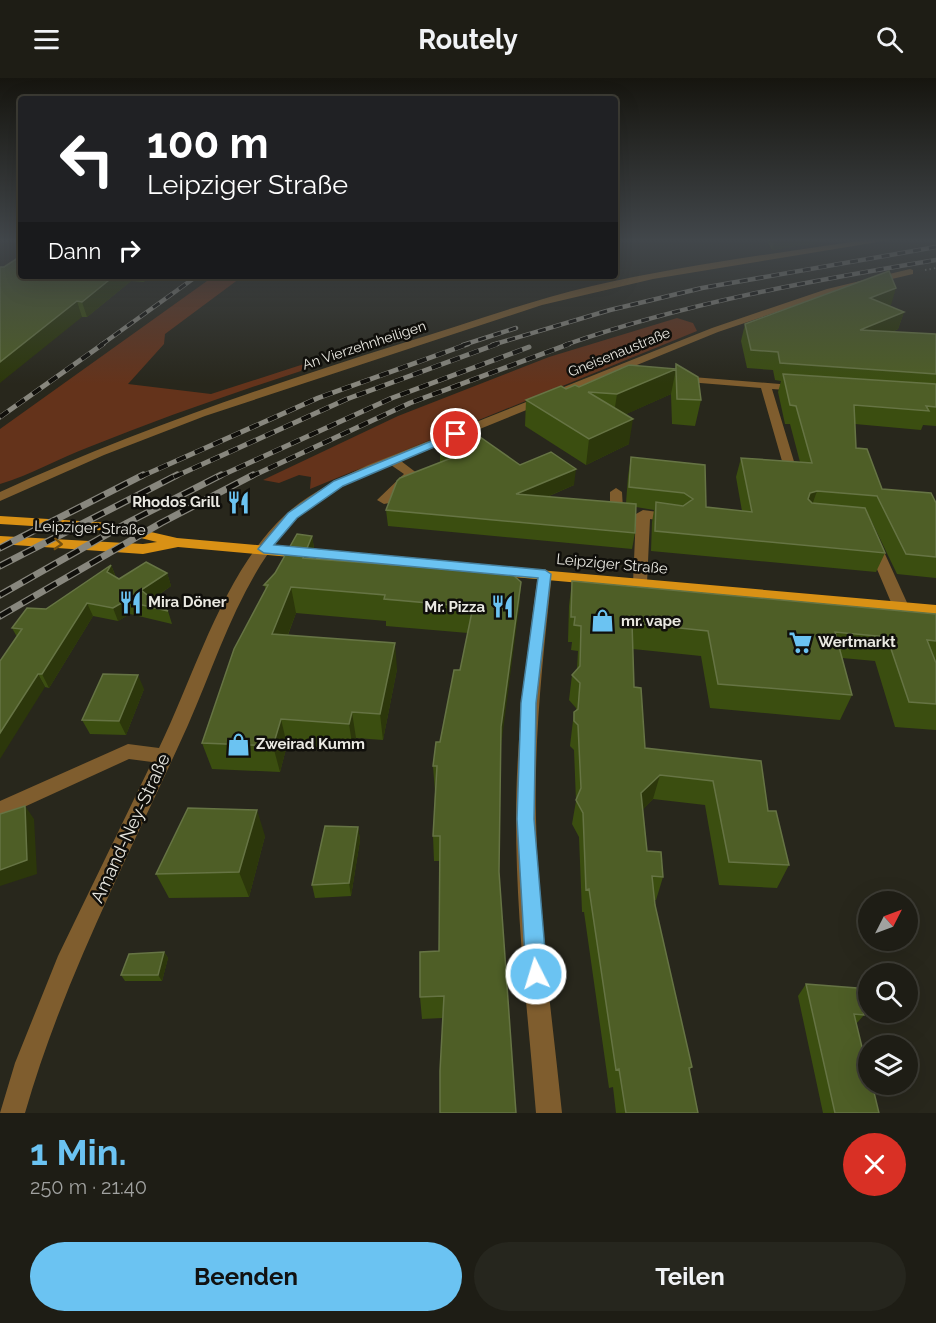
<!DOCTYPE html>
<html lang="de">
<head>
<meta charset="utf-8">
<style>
	:root { --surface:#1e1d15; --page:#26261e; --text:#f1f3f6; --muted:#a1a2a0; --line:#3c3b34; --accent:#6bc3f2 }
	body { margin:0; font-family:Raleway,sans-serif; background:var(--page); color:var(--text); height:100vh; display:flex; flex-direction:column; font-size:22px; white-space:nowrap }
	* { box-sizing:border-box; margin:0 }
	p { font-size:20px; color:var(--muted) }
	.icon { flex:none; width:33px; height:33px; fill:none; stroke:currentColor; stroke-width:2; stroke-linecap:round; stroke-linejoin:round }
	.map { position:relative; height:1035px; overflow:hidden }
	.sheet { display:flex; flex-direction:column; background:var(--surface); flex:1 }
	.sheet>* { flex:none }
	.top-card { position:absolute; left:18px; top:18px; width:600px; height:183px; border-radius:6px; box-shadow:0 6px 24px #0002,0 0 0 2px var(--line); background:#202124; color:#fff; overflow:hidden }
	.needle { width:39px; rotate:48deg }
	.buttons { position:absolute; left:858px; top:813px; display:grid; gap:12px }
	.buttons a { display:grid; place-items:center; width:60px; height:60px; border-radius:50%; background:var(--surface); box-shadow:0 6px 24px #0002,0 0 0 2px var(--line); font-size:30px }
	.pin { position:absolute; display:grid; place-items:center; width:51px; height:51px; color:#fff; margin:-26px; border:3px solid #fff; border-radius:50%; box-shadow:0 2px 6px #0007 }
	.me { position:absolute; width:66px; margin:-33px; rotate:355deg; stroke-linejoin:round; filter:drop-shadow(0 0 4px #0008) }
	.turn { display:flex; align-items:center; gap:21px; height:126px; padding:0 30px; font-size:27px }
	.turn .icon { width:78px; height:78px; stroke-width:2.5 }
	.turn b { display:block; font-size:42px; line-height:51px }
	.then { display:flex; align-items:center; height:57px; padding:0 30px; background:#0003; gap:12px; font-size:22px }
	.round { display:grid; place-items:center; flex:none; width:63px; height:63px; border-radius:32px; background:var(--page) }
	.summary { display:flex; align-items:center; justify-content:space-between; height:102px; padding:0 30px }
	h1 { font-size:36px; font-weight:700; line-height:45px; color:var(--accent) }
	.primary-button { display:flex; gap:12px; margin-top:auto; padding:12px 30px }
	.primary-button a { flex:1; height:69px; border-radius:36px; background:var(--accent); color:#111; font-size:24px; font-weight:700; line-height:69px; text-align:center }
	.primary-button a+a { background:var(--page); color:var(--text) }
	header { display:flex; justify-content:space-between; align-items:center; height:78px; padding:0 30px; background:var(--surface); font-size:27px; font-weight:700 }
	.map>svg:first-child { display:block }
	.green { fill:#64331b }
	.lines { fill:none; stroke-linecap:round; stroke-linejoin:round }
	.path { stroke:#7e7d74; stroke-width:2; stroke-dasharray:1.5 3; stroke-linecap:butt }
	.minor { fill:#7f5d2e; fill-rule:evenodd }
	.major { fill:#d99115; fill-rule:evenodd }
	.rail-far2-casing { stroke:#88877e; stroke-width:4.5 }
	.rail-far1-casing { stroke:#88877e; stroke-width:5 }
	.rail-casing { stroke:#88877e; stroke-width:7 }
	.rail-far2 { stroke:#100f0b; stroke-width:3; stroke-dasharray:8; stroke-linecap:butt }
	.rail-far1 { stroke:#100f0b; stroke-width:4; stroke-dasharray:10; stroke-linecap:butt }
	.rail { stroke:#100f0b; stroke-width:4.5; stroke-dasharray:13; stroke-linecap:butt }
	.wall { fill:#3b4e10 }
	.shaded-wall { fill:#2c370b }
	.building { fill:#4e5e26; stroke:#667444; stroke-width:1.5 }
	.oneway { stroke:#745010 }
	.route { fill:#6bc3f2; stroke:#467f9d; stroke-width:1.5 }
	.labels { text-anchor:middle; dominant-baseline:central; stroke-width:5; stroke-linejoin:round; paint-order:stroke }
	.far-street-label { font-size:14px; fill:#eae9e2; stroke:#100f0b }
	.poi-label { font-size:15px; font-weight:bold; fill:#eae9e2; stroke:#100f0b; text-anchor:start }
	.street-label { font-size:15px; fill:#eae9e2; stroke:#100f0b }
	.near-street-label { font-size:18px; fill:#eae9e2; stroke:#100f0b }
</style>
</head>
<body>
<header><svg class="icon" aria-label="menu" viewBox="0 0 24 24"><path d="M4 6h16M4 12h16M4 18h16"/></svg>Routely<svg class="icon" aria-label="search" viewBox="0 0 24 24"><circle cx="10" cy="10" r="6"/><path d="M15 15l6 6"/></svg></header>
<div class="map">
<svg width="936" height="1035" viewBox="0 0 936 1035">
	<rect width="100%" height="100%" fill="#28271c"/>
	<path class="green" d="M214,198H243L165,256L164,266L128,306L211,316L304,286L301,293C230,316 159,341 89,369C59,380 31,397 0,406V351Z
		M677,240L693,245L697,253L310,411L311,399L299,397L279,405L263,402L398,338L549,279Z"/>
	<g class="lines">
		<path class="path" d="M925,192L936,190"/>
		<path class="minor" d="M872,161H896L653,201L542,227L205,338L104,377L0,423V414C131,354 266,308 403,265C466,246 528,223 592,208C684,187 778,175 872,161Z
			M910,191L913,192V196L833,215L718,254L401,383L418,396L389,425L384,426L377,422L404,396L391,387C353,402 311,421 284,454C238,510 217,581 188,647C130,776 64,899 25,1035H0L15,985L58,878L152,684L129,681L0,740V723L128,666L159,670C196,594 223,495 285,437C309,415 339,401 368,387L712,250L827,211Z
			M680,298L804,308V312L800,313L772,311L796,390L794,393H786L784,390L761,310L676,303V299Z
			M616,410L622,414L623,431L633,432L635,435L633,438H617L610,434V414Z
			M643,432L673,436L680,440L673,444L650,441L647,505L640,510L633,505L636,436Z
			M873,461L880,465L909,529L906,533H896L893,529L866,465Z
			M545,491L552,496C543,578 534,658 536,741C538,839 552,937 562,1035H536C528,937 516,838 516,740C516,658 527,577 538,496Z"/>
		<path class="major" d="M0,438L112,445L177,460L936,527V537L178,469L143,476L0,466V458L143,466L157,464L112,453L0,446Z"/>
		<defs>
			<path id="rail-far2" d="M101,267L197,198
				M463,267L516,250
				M492,267L610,232L702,210L936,169
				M565,267C685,225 810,203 936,182"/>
			<path id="rail-far1" d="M0,339L103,266
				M140,399L318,320L468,266
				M174,399L347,321L497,266
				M218,399L392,320L529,269
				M250,399L410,325L569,266"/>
			<path id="rail" d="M0,470L143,397
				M0,488L177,397
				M0,517L127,445L221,397
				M0,538L161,445L253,397"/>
		</defs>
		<use href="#rail-far2" class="rail-far2-casing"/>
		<use href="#rail-far1" class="rail-far1-casing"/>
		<use href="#rail" class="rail-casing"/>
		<use href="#rail-far2" class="rail-far2"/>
		<use href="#rail-far1" class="rail-far1"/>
		<use href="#rail" class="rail"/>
	</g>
	<path class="wall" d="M766,161H823L822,164L772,172Z
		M4,189L21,198H150L144,204L131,203L87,239H82Z
		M891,227L888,228L904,234L898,251L892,254L936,256V348L923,347L921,352L855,346L856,370L882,411L936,425V500L897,496L869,438L885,475L876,494L651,473L652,444L654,432L636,429L635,455L632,471L388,448L386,432L441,384H440V368L520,387L574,407L547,419L626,425L628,398L631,379L706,429L742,433L736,399L741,380L800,384L790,346H785L778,314L781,303L775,302L773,292L747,290L741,263L745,246Z
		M676,286L701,322L695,348L672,346L671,316L626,336L629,366L586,387L525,348L526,322L566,311L675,291Z
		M312,458L316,481L521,504L519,530L442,940L422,941L420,919L439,873L440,783H434L433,758L435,714L433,688L460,592L468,555L386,548V543L296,535L288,557L397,591L383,662L356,660L353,672L287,667L280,694L212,691L202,665L266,512L264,507Z
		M111,487L116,499L119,501L167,495L171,508L153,521L168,533L172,546L130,536L118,543L93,538L49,610L45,609L12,550L46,531Z
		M572,503L936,536V652L895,649L875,583L842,580L852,617L840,642L710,630L701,578L633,571L634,609L645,670L761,683L768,733L789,787L777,810L719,807L705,727L653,721L643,731L647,773L663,799L656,822H655V827L692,989L689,993L698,1035H616L613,1009L609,1010L584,834H582L579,759L572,746L576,723L574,672L570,668L574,634L576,632V630L569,622L572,597L577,591L578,573L571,572L572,564H568L569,528Z
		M144,611L126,657L90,656L82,642Z
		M358,749L360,762L351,818L315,820L312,807Z
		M265,758L249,819L169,820L156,796Z
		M164,874L168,880L162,903H125L121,897Z
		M806,906L864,937L856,946L879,1035H823L798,918Z"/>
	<path class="shaded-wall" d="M775,161H823L822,164L772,172Z
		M114,198H129L131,203L87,239L82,224Z
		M143,198H150L144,204Z
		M896,210L891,227L864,237L870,220Z
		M77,223L82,239L0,305V284Z
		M904,234L898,251L855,269L860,252Z
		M676,291L671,316L613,342L617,316Z
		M633,341L629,366L586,387L589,361Z
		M576,391L574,407L516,432V416Z
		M817,413L810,433L803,435L810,415Z
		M312,458L316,484L303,480Z
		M111,487L116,500L107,494Z
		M167,495L171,508L146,525L141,512Z
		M521,504L519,530L500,676L501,649Z
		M291,509L296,535L278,582L272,556Z
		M125,523L130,536L118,543L113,530Z
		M87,525L93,538L49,610L42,596Z
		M395,565L397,591L383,662L380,636Z
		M38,596L45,609L0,681V655Z
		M138,597L144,611L126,657L119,643Z
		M352,634L356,660L353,672L349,646Z
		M281,641L287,667L280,694L273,668Z
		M660,697L653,721L635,740L641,715Z
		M25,728L34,741L37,796L0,808V792Z
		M257,732L265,758L249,819L239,794Z
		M358,749L360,762L351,818L349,805Z
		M164,874L168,880L162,903L158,897Z"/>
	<path class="building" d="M21,178V198H114L82,224L77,223L0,284V189H4Z
		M889,193L896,210L870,220L904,234L860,252L936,256V296L780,285L778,274L751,272L745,246Z
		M676,286L698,299L701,322L677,321L676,291L617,316L588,314L633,341L589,361L526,322L561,308L566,311L575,307L579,309L629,287L676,291Z
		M783,296L936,306V329L926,328L929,333L854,327L856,370L867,371L882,411L931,415L936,425V479L906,476L877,418L817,413L810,415L808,421L812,425L865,430L885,475L655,453L656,424L683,428L693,421L684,415L629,409L631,379L705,387L706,429L752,434L741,380L812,385L796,328L790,327Z
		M473,354L520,387L551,374L576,391L516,416L636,426L635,455L386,432L397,403L400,400L454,379L440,368Z
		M297,456L312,458L303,480L512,496L521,504L501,649L499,794L516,1035H440V993L444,918L420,919V874L439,873L440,758H433L437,688H433L436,664H440L454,592H460L473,529L384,521L385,517L291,509L272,556L395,565L380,636L352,634L349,646L281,641L273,668L202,665L234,571L268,507H264L275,495Z
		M146,484L167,495L141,512L168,533L125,523L113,530L87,525L42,596H38L0,655V583L22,551L12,550L27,530L46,531L111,487L107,494L119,501Z
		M572,503L936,536V563L927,562L936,585V626L909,624L887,559L835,554L852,617L718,606L708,553L632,545L634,609L641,610L645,670L761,683L768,733H776L789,787L729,784L713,703L660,697L641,715L647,773L661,774L663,799L652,798L655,827L692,989L689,990L698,1035H626L619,991L616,992L589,811L586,812L583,735L576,722L581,710L578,647L574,643V634L578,631L580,605L572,597L580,588L581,548L574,547L575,539H571Z
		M103,596L138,597L119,643L82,642Z
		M25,728L27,782L0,792V736Z
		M188,730L257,732L239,794L156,796Z
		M325,748L358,749L349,805L312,807Z
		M164,874L158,897H121L129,876Z
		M806,906L857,910L864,937L854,936L868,994V1006H872L879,1035H835Z"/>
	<defs><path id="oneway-chevron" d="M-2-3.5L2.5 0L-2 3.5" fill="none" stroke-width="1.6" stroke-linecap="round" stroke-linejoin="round" transform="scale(1.5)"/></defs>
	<use class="oneway" href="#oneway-chevron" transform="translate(58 466) rotate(3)"/>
	<linearGradient id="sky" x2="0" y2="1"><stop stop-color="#16150f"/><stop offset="0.53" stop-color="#42474b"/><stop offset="1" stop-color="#42474b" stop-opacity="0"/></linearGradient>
	<rect width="936" height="306" fill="url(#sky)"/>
	<path class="route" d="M456,353L460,354V358L343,408L297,440L274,467L545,492L551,496L536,625L534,741L547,896L544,903L536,906L529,903L526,896L517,741L521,625L538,500L264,475L258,471L288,435L334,403Z"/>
	<defs>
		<symbol id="restaurant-bare" viewBox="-9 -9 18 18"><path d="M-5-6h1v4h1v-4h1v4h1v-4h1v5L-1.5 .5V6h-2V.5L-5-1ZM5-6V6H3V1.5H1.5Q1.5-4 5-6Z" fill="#6bc3f2" stroke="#100f0b" stroke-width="2.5" paint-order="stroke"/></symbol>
		<symbol id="shop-bare" viewBox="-9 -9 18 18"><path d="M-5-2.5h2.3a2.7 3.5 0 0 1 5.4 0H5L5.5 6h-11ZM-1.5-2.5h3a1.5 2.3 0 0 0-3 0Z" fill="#6bc3f2" stroke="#100f0b" stroke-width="2.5" paint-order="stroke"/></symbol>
		<symbol id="supermarket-bare" viewBox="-9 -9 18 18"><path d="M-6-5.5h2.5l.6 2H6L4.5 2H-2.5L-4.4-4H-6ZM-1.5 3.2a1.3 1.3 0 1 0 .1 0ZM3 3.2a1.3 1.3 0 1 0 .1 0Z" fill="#6bc3f2" stroke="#100f0b" stroke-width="2.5" paint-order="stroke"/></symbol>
	</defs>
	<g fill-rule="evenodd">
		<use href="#restaurant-bare" x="222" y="408" width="33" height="33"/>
		<use href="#restaurant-bare" x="114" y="508" width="33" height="33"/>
		<use href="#restaurant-bare" x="486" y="512" width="33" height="33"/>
		<use href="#shop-bare" x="586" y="526" width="33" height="33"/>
		<use href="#supermarket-bare" x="784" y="548" width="33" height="33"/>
		<use href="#shop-bare" x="222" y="650" width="33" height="33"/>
	</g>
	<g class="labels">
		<g class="far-street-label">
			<text transform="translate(364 267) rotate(-18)">An Vierzehnheiligen</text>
			<text transform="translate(619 274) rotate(-22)">Gneisenaustraße</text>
		</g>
		<g class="poi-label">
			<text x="220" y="424" text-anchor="end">Rhodos Grill</text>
			<text x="148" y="524">Mira Döner</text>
			<text x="485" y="529" text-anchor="end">Mr. Pizza</text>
			<text x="621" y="543">mr. vape</text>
			<text x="818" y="564">Wertmarkt</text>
			<text x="256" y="666">Zweirad Kumm</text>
		</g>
		<g class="street-label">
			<text transform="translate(90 450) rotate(2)">Leipziger Straße</text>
			<text transform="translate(612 486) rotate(5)">Leipziger Straße</text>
		</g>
		<g class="near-street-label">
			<text transform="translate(130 750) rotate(-65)">Amand-Ney-Straße</text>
		</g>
	</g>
</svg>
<div class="buttons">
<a><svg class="needle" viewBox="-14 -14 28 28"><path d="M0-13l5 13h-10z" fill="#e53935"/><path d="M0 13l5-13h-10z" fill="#a1a2a0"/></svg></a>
<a><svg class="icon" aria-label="search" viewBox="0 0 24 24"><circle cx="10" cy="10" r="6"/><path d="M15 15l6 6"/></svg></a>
<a><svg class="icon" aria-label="layers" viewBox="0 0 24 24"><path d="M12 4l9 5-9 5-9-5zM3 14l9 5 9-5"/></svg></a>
</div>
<div class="pin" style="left:456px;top:356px;background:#d93025"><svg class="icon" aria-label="arrive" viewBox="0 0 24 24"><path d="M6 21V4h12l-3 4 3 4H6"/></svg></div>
<svg class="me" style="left:536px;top:896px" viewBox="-20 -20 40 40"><circle r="17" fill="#6bc3f2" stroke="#fff" stroke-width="3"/><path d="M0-11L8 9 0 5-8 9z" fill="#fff"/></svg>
<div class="top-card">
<div class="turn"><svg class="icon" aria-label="left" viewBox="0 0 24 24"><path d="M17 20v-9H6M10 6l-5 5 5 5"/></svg><div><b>100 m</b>Leipziger Straße</div></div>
<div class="then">Dann<svg class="icon" aria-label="right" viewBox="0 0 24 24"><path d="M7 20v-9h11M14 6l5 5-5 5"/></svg></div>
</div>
</div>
<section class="sheet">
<div class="summary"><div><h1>1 Min.</h1><p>250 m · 21:40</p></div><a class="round" style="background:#d93025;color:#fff"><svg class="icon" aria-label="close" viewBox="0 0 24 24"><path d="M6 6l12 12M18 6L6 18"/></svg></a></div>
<div class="primary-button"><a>Beenden</a><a>Teilen</a></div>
</section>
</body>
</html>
